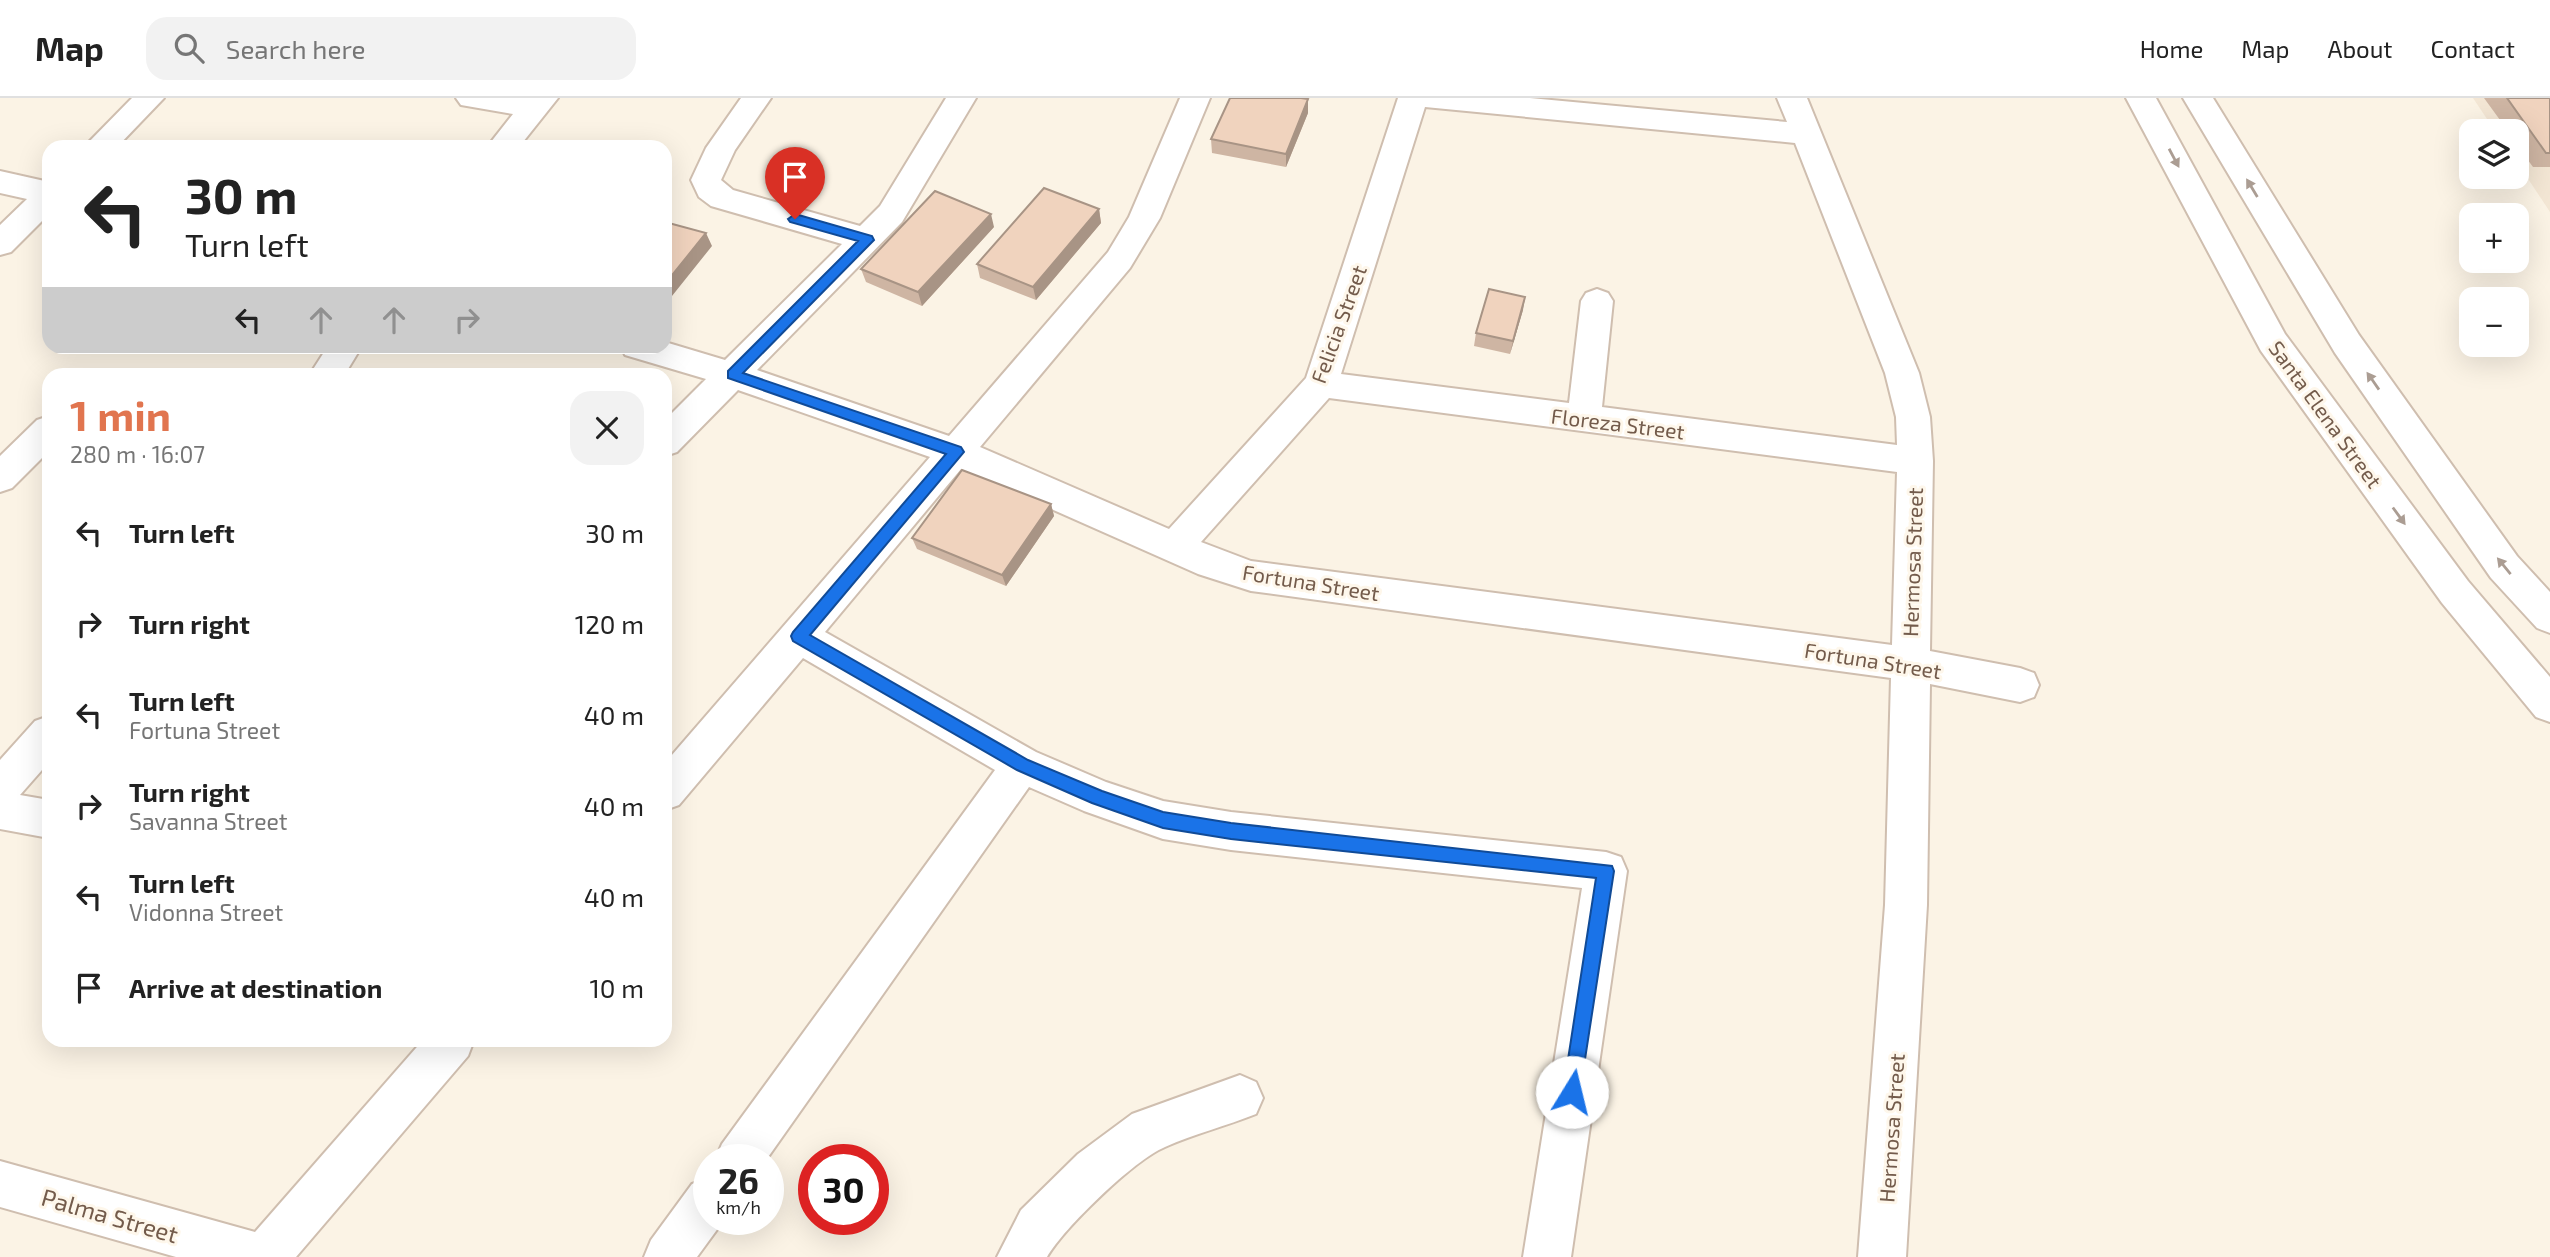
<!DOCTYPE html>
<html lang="en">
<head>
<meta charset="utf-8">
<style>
	:root { --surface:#fff; --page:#f2f2f2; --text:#222; --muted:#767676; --line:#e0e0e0; --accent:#e1754f }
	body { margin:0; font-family:"Exo 2",sans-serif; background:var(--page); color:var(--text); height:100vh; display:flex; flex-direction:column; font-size:26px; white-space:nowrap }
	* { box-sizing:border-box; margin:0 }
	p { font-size:23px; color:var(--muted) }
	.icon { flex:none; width:38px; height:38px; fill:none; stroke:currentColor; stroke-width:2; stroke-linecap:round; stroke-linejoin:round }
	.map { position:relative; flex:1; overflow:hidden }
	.sheet { position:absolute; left:42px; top:270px; width:630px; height:679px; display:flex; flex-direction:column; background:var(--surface); border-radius:21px; box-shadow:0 7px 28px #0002 }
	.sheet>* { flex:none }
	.banner { position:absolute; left:42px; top:42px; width:630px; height:214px; border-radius:21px; box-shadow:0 7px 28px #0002; background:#fff; color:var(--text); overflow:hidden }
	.fabs { position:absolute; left:2459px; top:21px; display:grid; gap:14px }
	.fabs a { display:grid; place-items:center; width:70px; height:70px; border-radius:14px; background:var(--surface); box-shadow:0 7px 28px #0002; font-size:35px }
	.speed { position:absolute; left:693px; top:1046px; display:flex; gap:14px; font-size:35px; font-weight:700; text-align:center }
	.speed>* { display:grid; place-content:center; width:91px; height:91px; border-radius:50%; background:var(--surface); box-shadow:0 7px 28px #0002; line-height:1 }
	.speed small { font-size:18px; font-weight:400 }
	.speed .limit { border:10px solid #d22; background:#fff; color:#111 }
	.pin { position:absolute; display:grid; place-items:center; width:60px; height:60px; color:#fff; margin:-72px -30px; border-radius:50% 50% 50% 0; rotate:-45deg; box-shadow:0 0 7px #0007 }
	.pin .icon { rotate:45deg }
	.me { position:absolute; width:77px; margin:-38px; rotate:9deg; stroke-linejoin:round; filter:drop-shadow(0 0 5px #0008) }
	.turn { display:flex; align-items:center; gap:24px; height:147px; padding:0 28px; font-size:32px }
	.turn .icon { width:91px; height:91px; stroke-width:2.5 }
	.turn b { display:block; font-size:49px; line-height:60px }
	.lanes { display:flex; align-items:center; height:66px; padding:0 28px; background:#0003; justify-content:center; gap:35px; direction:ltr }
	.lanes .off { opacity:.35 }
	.round { display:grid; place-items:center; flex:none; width:74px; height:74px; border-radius:21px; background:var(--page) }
	.headline { display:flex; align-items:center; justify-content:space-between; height:119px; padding:0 28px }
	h1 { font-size:42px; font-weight:700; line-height:52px; color:var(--accent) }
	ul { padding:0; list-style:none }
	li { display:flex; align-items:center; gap:21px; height:91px; padding:0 28px }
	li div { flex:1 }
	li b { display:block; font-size:26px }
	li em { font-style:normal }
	header { display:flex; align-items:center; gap:42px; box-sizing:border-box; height:98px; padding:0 35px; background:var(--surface); border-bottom:2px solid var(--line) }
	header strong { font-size:33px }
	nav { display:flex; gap:38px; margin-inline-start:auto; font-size:24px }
	.search { width:490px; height:63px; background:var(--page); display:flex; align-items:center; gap:18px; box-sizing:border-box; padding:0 24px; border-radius:21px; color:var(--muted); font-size:26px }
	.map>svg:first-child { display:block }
	.residential { fill:#f3e6d4 }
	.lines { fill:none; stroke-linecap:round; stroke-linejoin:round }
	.minor-casing { stroke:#cfbeaf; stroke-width:4 }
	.minor { fill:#fff; fill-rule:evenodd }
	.wall { fill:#ceb5a3 }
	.shaded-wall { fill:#a89485 }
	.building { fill:#f0d3be; stroke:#a89485; stroke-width:2 }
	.oneway { fill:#ab9d93 }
	.route { fill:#1a73e8; stroke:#114b97; stroke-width:2 }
	.labels { text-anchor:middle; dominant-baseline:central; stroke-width:6; stroke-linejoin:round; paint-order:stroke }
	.street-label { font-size:21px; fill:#735b4b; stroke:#fef7eb }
	.near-street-label { font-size:24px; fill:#735b4b; stroke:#fef7eb }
</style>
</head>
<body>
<header>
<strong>Map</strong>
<div class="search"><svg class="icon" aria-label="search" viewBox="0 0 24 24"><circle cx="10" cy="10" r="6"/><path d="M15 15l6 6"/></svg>Search here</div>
<nav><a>Home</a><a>Map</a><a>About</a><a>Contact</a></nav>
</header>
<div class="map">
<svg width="2550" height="1159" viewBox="0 0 2550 1159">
	<rect width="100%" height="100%" fill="#fbf3e5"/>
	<path class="residential" d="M2473,0H2550V114L2517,64L2516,33H2495Z"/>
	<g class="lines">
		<defs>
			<path id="minor" d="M132,0H164L117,49H84Z
				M456,0H558L519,49H487L513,16L461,7Z
				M741,0H771L735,52L721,82L733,92L860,128L880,108L946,0H976L902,124L757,272L949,338L1108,154L1129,119L1180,0H1210L1160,120L1130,170L980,349L1169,431L1306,280L1398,0H1530L1787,24L1777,0H1807L1919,275L1930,319L1933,363L1930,553L2020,570L2034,575L2039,587L2034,599L2020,604L1930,586L1927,807L1906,1159H1858L1885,807L1891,580L1251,493L1198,476L961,371L825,534L1036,654L1106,684L1163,703L1231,714L1606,754L1621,759L1627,773L1571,1159H1523L1582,790L1231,752L1163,741L1084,713L1029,689L766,1062H715L722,1046L995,672L803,560L679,707L665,712V665L930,359L738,292L677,354L665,358V322L706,281L625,257L621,248H665V244L725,262L842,146L711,108L699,99L691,82L706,50ZM1425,9L1795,45L1885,275L1896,319L1897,347L1602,309L1613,203L1608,195L1597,191L1586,195L1581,203L1569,305L1341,276ZM1329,300L1897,374L1892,547L1251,463L1201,444Z
				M2126,0H2156L2285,236L2468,483L2550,579V624L2536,619L2442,505L2261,253Z
				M2183,0H2213L2359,237L2517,458L2550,494V535L2537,530L2491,480L2335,255Z
				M0,73L49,84V116L11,154L0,157V127L27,101L0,95Z
				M328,248H362L345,276H310Z
				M49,318V353L12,390L0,394V358L37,322Z
				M49,618V664L20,697L49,702V740L0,731V662L35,623Z
				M423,942H474L468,958L296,1159H176L0,1109V1063L255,1134Z
				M1240,977L1256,984L1263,1000L1256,1016C1226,1028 1194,1036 1165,1049C1134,1062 1064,1130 1047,1159H997L1021,1112L1078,1056L1132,1016Z
				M709,1080V1122H724L697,1159H644L651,1142L692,1086Z"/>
		</defs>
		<use href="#minor" class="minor-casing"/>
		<use href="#minor" class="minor"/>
	</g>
	<path class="wall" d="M2484,0H2550V69H2533L2516,46V33H2508Z
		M1308,1V15L1286,69L1212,55L1211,41Z
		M1099,111L1101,125L1036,202L980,180L977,166Z
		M994,129L922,208L866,184L861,171Z
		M1523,212L1510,256L1474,248L1476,235Z
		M1051,406L1054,418L1006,488L917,451L912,440Z"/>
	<path class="shaded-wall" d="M1308,1V15L1286,69V56Z
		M1099,111L1101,125L1036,202L1033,189Z
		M991,116L994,129L922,208L918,194Z
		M706,135L712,148L668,203L665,197V186Z
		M1525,199L1523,212L1510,256L1513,243Z
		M1051,406L1054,418L1006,488L1002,477Z"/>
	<path class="building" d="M1230,0H1301L1308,1L1286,56L1211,41Z
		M2507,0H2550V55H2546Z
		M1044,90L1099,111L1033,189L977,166Z
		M935,93L991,116L918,194L861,171Z
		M665,124L706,135L665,186Z
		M1489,191L1525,199L1513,243L1476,235Z
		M962,372L1051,406L1002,477L912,440Z"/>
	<defs><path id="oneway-solid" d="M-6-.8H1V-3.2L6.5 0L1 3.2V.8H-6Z" transform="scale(1.75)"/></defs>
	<g class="oneway">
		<use href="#oneway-solid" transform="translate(2174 60) rotate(62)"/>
		<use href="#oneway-solid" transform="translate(2252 90) rotate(-121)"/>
		<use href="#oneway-solid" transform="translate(2373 283) rotate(-125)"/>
		<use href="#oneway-solid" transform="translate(2399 418) rotate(54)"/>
		<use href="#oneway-solid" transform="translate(2504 468) rotate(-129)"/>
	</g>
	<path class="route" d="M795,116L872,138L874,142L743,275L961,349L964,354L810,537L1028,662L1102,693L1163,714L1231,725L1612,768L1614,773L1579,1000L1572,1003L1565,1000L1563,994L1596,780L1231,741L1163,730L1092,705L1017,672L793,543L791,538L793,534L946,356L728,280V273L858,143L790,124L788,121Z"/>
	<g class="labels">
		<g class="street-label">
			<text transform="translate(1338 226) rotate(-70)">Felicia Street</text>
			<text transform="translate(2326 316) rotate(54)">Santa Elena Street</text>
			<text transform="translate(1618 325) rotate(7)">Floreza Street</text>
			<text transform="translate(1912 464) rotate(-88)">Hermosa Street</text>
			<text transform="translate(1311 484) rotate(9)">Fortuna Street</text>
			<text transform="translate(1873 562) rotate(9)">Fortuna Street</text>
			<text transform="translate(1891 1030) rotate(-86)">Hermosa Street</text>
		</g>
		<g class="near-street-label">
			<text transform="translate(110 1117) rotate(16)">Palma Street</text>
		</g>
	</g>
</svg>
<div class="fabs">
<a><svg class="icon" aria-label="layers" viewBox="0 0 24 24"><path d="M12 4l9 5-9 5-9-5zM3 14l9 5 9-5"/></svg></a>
<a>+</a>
<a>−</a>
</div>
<div class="speed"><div>26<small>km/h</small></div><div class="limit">30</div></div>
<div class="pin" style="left:795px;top:121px;background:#d93025"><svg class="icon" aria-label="arrive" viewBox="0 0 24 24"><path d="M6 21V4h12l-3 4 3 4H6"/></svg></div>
<svg class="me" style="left:1572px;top:994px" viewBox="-20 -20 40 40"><circle r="19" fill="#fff"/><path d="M0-13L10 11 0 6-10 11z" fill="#1a73e8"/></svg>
<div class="banner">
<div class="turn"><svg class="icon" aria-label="left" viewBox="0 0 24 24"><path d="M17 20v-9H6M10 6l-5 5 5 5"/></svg><div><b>30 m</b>Turn left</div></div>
<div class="lanes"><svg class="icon" aria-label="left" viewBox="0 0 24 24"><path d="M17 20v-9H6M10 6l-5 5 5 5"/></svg><svg class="icon off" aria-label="ahead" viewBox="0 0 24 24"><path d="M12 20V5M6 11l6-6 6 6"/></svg><svg class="icon off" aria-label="ahead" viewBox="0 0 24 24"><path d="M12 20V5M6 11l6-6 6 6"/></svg><svg class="icon off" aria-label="right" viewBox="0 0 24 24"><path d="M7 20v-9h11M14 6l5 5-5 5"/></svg></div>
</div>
<section class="sheet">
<div class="headline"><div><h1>1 min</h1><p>280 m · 16:07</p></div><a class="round"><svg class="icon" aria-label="close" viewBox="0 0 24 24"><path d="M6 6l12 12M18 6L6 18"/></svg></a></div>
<ul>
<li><svg class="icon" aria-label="left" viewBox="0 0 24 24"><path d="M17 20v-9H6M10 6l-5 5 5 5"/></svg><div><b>Turn left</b></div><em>30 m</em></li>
<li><svg class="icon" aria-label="right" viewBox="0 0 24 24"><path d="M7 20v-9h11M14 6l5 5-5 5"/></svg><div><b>Turn right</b></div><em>120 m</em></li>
<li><svg class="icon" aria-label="left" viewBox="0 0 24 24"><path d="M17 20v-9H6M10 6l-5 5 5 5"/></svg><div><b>Turn left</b><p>Fortuna Street</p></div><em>40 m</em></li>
<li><svg class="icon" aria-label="right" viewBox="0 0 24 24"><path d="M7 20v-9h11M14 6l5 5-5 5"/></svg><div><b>Turn right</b><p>Savanna Street</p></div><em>40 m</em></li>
<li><svg class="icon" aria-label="left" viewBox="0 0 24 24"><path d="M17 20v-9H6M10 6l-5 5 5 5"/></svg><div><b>Turn left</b><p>Vidonna Street</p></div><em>40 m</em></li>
<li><svg class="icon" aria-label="arrive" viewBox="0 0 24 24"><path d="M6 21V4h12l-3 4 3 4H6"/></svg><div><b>Arrive at destination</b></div><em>10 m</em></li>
</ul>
</section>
</div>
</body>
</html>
